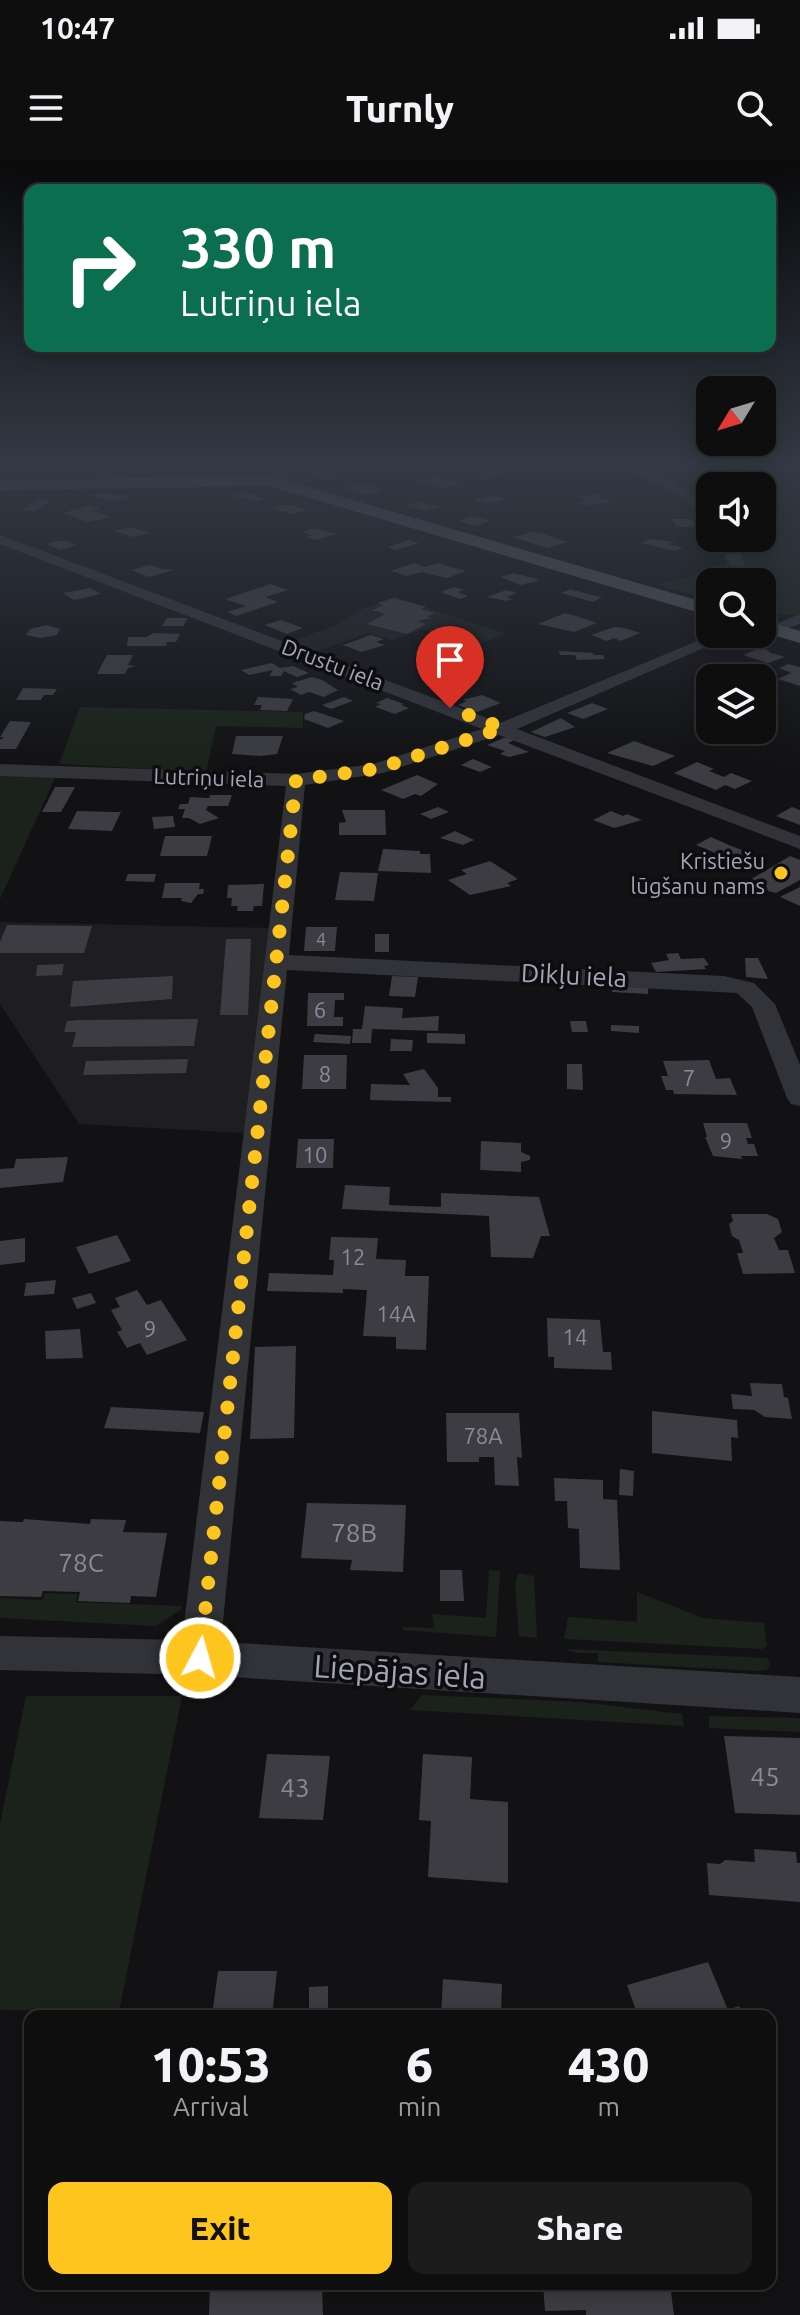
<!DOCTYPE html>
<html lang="en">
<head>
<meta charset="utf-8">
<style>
	:root { --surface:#0e0e0f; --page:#1c1c1d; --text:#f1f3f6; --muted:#9b9c9e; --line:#2e2e2f; --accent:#ffc51f }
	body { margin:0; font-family:Ubuntu,sans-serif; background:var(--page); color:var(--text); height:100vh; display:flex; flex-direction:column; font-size:30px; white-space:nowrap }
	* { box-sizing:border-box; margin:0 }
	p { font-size:26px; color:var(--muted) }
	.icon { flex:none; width:44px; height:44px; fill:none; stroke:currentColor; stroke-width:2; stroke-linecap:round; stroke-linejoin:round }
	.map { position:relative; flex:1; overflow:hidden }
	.sheet { position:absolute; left:24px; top:1850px; width:752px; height:280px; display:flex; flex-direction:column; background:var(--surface); border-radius:16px; box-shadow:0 4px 20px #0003,0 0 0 2px var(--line) }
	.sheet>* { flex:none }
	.banner { position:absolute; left:24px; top:24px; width:752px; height:168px; border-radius:16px; box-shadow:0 4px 20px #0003,0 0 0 2px var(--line); background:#0b6e4f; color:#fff; overflow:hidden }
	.needle { width:52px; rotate:232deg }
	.controls { position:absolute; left:696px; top:216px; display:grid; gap:16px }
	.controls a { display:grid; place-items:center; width:80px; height:80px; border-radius:16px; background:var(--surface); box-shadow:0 4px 20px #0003,0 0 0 2px var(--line); font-size:40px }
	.pin { position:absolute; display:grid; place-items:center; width:68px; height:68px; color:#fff; margin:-82px -34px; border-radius:50% 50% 50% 0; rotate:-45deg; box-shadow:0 0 8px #0007 }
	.pin .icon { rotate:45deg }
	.me { position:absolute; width:88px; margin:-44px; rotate:6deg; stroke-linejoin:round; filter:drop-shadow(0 0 6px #0008) }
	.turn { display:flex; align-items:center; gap:28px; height:168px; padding:0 24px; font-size:36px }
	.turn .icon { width:104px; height:104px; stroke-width:2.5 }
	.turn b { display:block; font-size:56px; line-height:68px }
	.eta { display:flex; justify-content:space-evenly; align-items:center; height:136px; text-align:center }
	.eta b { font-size:48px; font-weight:800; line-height:56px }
	.primary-button { display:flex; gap:16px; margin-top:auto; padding:16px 24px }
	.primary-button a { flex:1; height:92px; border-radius:16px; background:var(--accent); color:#111; font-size:32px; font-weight:800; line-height:92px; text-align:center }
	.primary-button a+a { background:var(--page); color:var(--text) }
	.status { display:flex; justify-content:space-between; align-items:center; height:56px; padding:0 40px; background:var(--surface); direction:ltr }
	.status svg { height:22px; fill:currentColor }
	header { display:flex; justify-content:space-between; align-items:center; height:104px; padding:0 24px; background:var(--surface); font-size:36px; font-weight:800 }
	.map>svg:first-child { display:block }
	.built { fill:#1e1e21 }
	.green { fill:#1a221b }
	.building { fill:#3c3c42 }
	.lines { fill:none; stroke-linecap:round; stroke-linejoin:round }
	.minor { fill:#323339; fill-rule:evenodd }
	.major { fill:#4e5058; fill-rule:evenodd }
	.route { stroke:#ffc51f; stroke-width:14; stroke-dasharray:0 25.2 }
	.poi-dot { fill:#ffc51f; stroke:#0d0d0f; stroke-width:3 }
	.labels { text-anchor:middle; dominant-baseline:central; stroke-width:7; stroke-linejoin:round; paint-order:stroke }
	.far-number-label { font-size:18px; fill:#888c99 }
	.far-street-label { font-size:22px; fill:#a2a6b6; stroke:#0d0d0f }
	.far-poi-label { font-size:22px; fill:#a2a6b6; stroke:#0d0d0f; text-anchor:end }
	.number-label { font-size:22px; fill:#888c99 }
	.street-label { font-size:26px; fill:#a2a6b6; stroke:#0d0d0f }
	.near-number-label { font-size:26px; fill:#888c99 }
	.near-street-label { font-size:32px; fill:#a2a6b6; stroke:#0d0d0f }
</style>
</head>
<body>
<div class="status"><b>10:47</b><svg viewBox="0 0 49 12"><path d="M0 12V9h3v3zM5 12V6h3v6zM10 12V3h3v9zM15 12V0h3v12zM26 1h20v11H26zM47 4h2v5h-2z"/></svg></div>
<header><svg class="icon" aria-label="menu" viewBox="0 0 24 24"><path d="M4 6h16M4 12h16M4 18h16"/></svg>Turnly<svg class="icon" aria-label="search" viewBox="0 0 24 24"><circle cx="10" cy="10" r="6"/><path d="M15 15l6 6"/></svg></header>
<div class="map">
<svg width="800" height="2155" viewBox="0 0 800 2155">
	<rect width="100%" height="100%" fill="#121214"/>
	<path class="built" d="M395,437L507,474L475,486L422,469L393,480L368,473L310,494L283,484L335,466L364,448Z
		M0,762L273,768L244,973L79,964L0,844Z"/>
	<path class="green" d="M776,306H800V456L762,453V422H710V440L656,424L727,410L724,392H750L737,378H762V326H710V349L691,329L789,314Z
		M447,459L500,476L475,486L422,469Z
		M80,547L303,552V568L216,566L206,612L59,604Z
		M0,615L56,616L0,739Z
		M489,1410L500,1411L496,1477L403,1470V1467L434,1468L432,1454L486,1458Z
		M518,1413L534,1416L537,1478L519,1476L515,1425Z
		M637,1432L703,1458L764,1463L767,1486L762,1489L564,1479L568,1457L637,1462Z
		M45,1433L78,1434L76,1442L182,1446L180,1450L156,1466L0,1458V1438L42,1440Z
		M567,1489L767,1498L770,1504L767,1510L756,1511L598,1502V1493H575Z
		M422,1535L581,1542L682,1554L684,1566L410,1550Z
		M26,1536H182L119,1852L0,1850V1664Z
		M709,1556L800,1558V1572L709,1568Z"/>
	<path class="building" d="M316,306H332L324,312L344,318L331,321L314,318L320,316L307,312Z
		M500,307L508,309L491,319L477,316Z
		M437,316L462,323L444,328L418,321Z
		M365,323L368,325L384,330L366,335L345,328Z
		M103,332L111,335H130L128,339L108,340L92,335Z
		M244,332L266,339L258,341L232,336Z
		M595,334L602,336L595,338L614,341L586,346L577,343L587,341L578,337Z
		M491,335L506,339L489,344L474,340Z
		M37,340L50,341L35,351L22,350Z
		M419,341L439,347L425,351L405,345Z
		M90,345L101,349L93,351L111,357L88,362L63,353Z
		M281,345H292L307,350L292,354L270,348Z
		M473,356L490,361L476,366L458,361Z
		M671,359H692L699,367H677Z
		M131,367L149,373L133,377L115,371Z
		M314,368L336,374L317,380L305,377L312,375L301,372Z
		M532,372L541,373L567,382L547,388L513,377Z
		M650,379L674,382L669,384L683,388L675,391L641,383Z
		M408,380L419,383L396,390L388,387Z
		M57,381H66L77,385L60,390L47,384Z
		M414,403L425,407L437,403L466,411L447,418L422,412L407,416L391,411Z
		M150,405L162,409L174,410L149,417L132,410Z
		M513,413L533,418L539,421L520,425L501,417Z
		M271,424L288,430L265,437L278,442L236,456L227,452L246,446L225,439Z
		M455,427L464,430L458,432L468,436L460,439L440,432Z
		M90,428L101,434L74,440L63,433Z
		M570,429L595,436L602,437L593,442L561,433Z
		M506,430L517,433L506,437L512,439L506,441L487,437Z
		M394,438L426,447L420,449L435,453L427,457L431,458L417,461L426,464L407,474L367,464L385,454L372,450L384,445L378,443Z
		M565,453L579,457L597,463L574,472L538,464Z
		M167,458H188L183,466H162Z
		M281,460L303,468L287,474L265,465Z
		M47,465L60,469L57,475L40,478L26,475L30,469Z
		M614,467L624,468L640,473L621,481L614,478L607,481L591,475Z
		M153,473L180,474L176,482H167L166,486H127L128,477H147Z
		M371,475L384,479L376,482L385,485L361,492L343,485Z
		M760,488L770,491L768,492L785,497L768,503L743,495Z
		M559,491L593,493L594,495H603L605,499L577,500L575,495H560Z
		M107,495H133L128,505L136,506L128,508L125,514H97Z
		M272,503L280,508L293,506L309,513L297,517L284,511L281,516H269L273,510L249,515L241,510Z
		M744,503L761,508L748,514L731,509Z
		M788,504L800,507V526L778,519L791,513L779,508Z
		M437,514L453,519L447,522L465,525L452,531L422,520Z
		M312,517L322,520L338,530L324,537L309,532L301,535L290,529L298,527L292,523Z
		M23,528L57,529L53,535H44L41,540H16Z
		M482,535L501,543L477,552L458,545L467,541L462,540Z
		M258,537L276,538L293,539L287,551L260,550L262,545H254Z
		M344,537L353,541L331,549L322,545Z
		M387,538L404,544L401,545L409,548L395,554L375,547L381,544L376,543Z
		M592,543L608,549L583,559L567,553Z
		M314,551L344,561L328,568L304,559L305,554Z
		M561,558L575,567L545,577L531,572Z
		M10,561L31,562L16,589H0V580L4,577H0Z
		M236,576H283L277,594L260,596L232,594Z
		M506,577L514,580L508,583L529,592L509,597L500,594L505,591L487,585Z
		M634,581L675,596L653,606L607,593Z
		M473,599L492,607L480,612L461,605Z
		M697,602L714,609L709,611L724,617L731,613L752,621L735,629L725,625L716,630L674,613Z
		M417,615L438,624L421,636L415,634L403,639L381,630Z
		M55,627H75L61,652H42Z
		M210,635H232L228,646H208L206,650L219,658L200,664L189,658H182L185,649H178L180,644H188L190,637L209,638Z
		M438,647L449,652L431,659L420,654Z
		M792,647L800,650V665L776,656Z
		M342,650H385L386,675H339V663L346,662Z
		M77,651L113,652H121L112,671L68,669Z
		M611,651L623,656L627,654L642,660L614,668L593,660Z
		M173,656L175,667L154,669L152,657Z
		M455,671L474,680L463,685L440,678Z
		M165,676H212L207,696H160Z
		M711,677L729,685L752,694L737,702L696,685Z
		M383,689L420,691V694H430L431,713L378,711Z
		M790,696L800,700V720L776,733L752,727L756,725L748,721Z
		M490,701L518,719L507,723L511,726L470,735L448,720L467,714L461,710Z
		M340,712L378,713L374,741L335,740Z
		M128,714H156L154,722L125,721Z
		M165,723H200L199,729H204L203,734H198L191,743L181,741L182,738H162Z
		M264,724L262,746H254L253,751H237L238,746H231L232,738H227L228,725Z
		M800,727V746L780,737Z
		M7,765L92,766L84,793H0V782Z
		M306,767H337L335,791H304Z
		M375,774H389V792H375Z
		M226,779H251L248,855H220Z
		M678,793L681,799L704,798L709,805L704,806L706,809L656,812L651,803L669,800L666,794Z
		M745,798H758L768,819L746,817Z
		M64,804L62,815L36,816L37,805Z
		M173,816L172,839L70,847L73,821Z
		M392,816L418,817L415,837L389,836Z
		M612,826L648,828V834L612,832Z
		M308,833H344V840H335L334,857H343V866H307Z
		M365,846L403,848L402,858L439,856L438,871L372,869L371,883H352L353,869H362Z
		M198,859L194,886L72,887L76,872H64L67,861L79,860Z
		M570,861H586L588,872H572Z
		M611,865L639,866V873L611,871Z
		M427,873L465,874V884L427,883Z
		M315,874L351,876L350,884L313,882Z
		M391,879L413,880L412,891H390Z
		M304,895H347L346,929H302Z
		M188,899L186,913L83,915L86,901Z
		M709,900L716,919L730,918L737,935L674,934L673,930H666L661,916H668L663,901Z
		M567,904H582L583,930L567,929Z
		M424,909L438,928V937H451V942L370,940L371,924L410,925L403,914Z
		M703,963H747L752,978H746L748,984H754L758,996H741L742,999L713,996L705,977H707Z
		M298,979H334L333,1008H296Z
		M481,981L521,983V992L530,996V1000L521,1002V1012L480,1010Z
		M68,997L63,1022L0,1028V1009L14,1008L16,999Z
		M345,1025L390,1027L389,1045L441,1047V1033L539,1037L550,1076H541L533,1098L491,1097L489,1056L342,1049Z
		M731,1054H767L778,1059L782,1072L774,1078L779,1090H788L795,1113L743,1114L737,1093H743L739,1080L732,1076L729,1064L733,1061Z
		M117,1075L131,1101L89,1114L76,1087Z
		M331,1077L378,1078L376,1099L406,1100L405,1116H429L426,1190L396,1189V1177L363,1176L367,1130L343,1129V1133L267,1131L269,1113L333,1115L334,1100H329Z
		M25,1078V1102L0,1105V1081Z
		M56,1120L54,1134L24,1136L26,1123Z
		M137,1130L147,1145L161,1140L187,1180L147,1195L140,1183L127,1188L117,1172L122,1170L111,1150L120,1147L115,1138Z
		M91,1133L96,1143L77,1149L72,1138Z
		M547,1158L600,1160L603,1192H611L612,1210L554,1208V1197H548Z
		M80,1169L83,1198L46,1199L45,1171Z
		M296,1186L294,1278L250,1279L255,1187Z
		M750,1223L782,1224L784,1237L788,1238L792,1259L765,1257L754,1250L733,1249L731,1234L752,1236Z
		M111,1247L204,1252L200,1273L104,1268Z
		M652,1251L737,1260L738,1278L731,1277L732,1301L652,1293Z
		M446,1253H519L522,1298L517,1297L519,1326L495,1325L494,1297H479V1302H447Z
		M620,1309L634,1311L633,1336L619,1335Z
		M554,1318L603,1320V1339L617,1340L620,1410L580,1408L579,1369L568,1368L567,1341H555Z
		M307,1343L406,1345L403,1412L350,1410L352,1400L301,1398Z
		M24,1359L90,1364L91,1359L126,1360L123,1372L167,1373L156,1437L131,1436L130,1443L78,1441L80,1432L43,1431L41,1437L0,1436V1361L23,1362Z
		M440,1410H462L464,1441H440Z
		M724,1576L800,1578V1655L735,1653Z
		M267,1594L330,1596L323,1660L259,1658Z
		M423,1594L472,1597L470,1639L508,1642V1723L428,1717L431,1661L419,1660Z
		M754,1689L796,1692L797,1703H800V1742L709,1735L707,1703L720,1704L725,1700L755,1702Z
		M708,1802L728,1850L739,1846L743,1856H638L627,1825Z
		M218,1811H277L272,1856H212Z
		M443,1819L502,1824L501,1856H441Z
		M328,1826V1856H309V1827Z
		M210,2124H322L323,2155H209Z
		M543,2124H670L674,2155H586V2150L545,2151Z"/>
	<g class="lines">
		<path class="minor" d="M281,306H295L275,324H265V318Z
			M619,306C653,306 686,327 710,350V361L679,335Z
			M0,375L500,563L714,474H736L517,569L800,676V689L499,575L383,613L305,625L289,795L724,816L754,823L775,844L800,905V946L791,944L787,938L752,847L737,833L287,810L221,1482L800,1517V1553L200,1515L0,1510V1476L182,1480L286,626L0,616V604L296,614L373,604L482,569L0,384Z
			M719,378H733L752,422H736Z
			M800,454V464L771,474L763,469Z"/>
		<path class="major" d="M270,316L710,444V456L269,326L0,330V320Z
			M762,460L800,471V483L762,472Z"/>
	</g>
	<linearGradient id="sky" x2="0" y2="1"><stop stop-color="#0a0a0b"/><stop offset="0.5" stop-color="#333945"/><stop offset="1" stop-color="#333945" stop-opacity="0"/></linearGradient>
	<rect width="800" height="608" fill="url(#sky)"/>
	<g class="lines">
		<path class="route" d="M200,1498L296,620L376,609L503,568L450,548"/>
	</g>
	<circle class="poi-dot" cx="781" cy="713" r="8"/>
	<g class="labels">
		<g class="far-number-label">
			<text x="321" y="779">4</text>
		</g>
		<g class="far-street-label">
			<text transform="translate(333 504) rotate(21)">Drustu iela</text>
			<text transform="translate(209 617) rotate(2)">Lutriņu iela</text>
		</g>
		<g class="far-poi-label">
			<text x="765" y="700">Kristiešu<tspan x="765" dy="25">lūgšanu nams</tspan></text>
		</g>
		<g class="number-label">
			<text x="320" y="849">6</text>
			<text x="325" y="913">8</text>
			<text x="689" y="917">7</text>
			<text x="726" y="980">9</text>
			<text x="315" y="994">10</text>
			<text x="353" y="1096">12</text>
			<text x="396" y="1153">14A</text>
			<text x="150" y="1168">9</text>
			<text x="575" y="1176">14</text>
			<text x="483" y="1275">78A</text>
		</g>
		<g class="street-label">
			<text transform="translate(574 815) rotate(3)">Dikļu iela</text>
		</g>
		<g class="near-number-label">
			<text x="354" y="1372">78B</text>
			<text x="81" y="1402">78C</text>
			<text x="765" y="1616">45</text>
			<text x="295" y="1627">43</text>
		</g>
		<g class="near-street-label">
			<text transform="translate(400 1511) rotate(4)">Liepājas iela</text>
		</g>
	</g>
</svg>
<div class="controls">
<a><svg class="needle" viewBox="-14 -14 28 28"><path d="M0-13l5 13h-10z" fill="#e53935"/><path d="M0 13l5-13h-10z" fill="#9b9c9e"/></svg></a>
<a><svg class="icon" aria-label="sound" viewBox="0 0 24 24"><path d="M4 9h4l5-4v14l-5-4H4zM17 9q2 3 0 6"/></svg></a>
<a><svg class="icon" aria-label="search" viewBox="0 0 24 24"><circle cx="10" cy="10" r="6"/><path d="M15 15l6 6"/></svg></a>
<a><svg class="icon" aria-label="layers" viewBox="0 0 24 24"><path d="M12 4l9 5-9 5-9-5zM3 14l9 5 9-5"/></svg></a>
</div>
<div class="pin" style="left:450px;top:548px;background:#d93025"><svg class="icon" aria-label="arrive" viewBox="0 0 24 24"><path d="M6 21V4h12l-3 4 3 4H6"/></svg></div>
<svg class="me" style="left:200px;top:1498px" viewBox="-20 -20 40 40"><circle r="17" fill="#ffc51f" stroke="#fff" stroke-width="3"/><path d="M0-11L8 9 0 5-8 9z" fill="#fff"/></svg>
<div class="banner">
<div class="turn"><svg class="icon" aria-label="right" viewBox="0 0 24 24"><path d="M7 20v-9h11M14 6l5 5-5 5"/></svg><div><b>330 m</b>Lutriņu iela</div></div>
</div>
<section class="sheet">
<div class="eta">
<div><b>10:53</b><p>Arrival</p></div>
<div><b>6</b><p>min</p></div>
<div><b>430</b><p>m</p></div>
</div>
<div class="primary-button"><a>Exit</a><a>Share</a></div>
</section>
</div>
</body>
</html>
